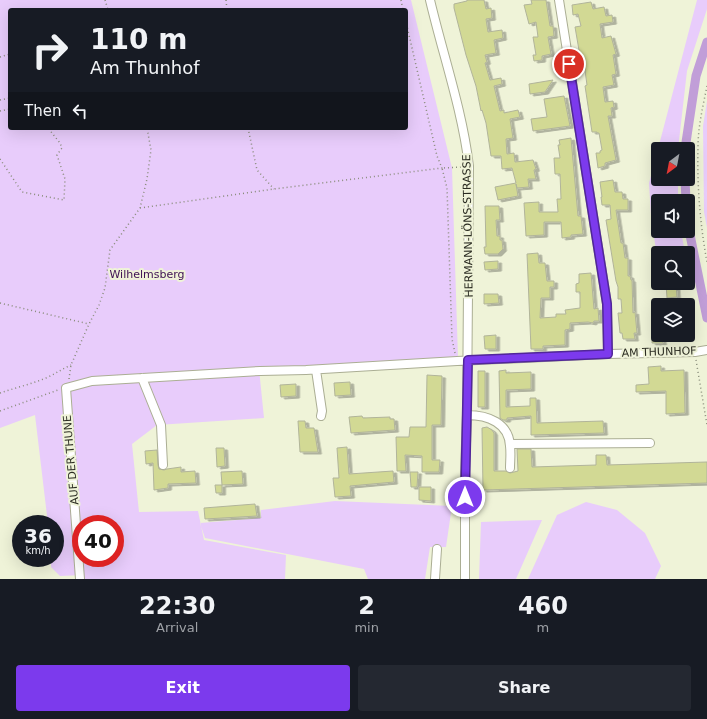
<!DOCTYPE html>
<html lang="en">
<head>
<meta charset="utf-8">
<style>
	:root { --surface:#171b24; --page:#242831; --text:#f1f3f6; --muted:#9ea1a6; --accent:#7c3aed }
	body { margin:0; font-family:"DejaVu Sans",sans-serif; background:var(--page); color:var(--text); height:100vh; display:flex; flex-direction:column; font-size:15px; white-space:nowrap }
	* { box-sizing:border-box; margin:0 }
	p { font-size:13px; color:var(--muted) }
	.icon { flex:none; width:22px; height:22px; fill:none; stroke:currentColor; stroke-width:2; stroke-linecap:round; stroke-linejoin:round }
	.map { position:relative; height:579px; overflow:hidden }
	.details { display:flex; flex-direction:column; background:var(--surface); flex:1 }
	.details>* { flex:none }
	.hud { position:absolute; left:8px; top:8px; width:400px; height:122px; border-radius:4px; box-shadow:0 4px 16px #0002; background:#171b24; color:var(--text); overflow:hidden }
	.needle { width:26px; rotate:212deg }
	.tools { position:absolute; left:651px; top:142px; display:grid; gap:8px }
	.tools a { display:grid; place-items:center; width:44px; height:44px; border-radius:4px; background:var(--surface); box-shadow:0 4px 16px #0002; font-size:20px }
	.speed { position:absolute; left:12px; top:515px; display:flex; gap:8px; font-size:20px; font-weight:700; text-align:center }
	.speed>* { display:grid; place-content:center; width:52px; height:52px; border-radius:50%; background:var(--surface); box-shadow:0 4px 16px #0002; line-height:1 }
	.speed small { font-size:10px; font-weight:400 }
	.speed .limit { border:6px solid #d22; background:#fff; color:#111 }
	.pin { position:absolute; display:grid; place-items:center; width:34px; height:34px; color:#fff; margin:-17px; border:2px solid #fff; border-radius:50%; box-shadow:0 1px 4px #0007 }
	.me { position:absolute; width:44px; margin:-22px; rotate:0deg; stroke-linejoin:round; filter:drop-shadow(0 0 3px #0008) }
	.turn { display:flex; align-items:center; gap:14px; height:84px; padding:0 16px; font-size:18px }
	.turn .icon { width:52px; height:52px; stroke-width:2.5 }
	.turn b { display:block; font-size:28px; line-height:34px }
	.then { display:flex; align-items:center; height:38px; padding:0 16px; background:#0003; gap:8px; font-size:15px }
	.eta { display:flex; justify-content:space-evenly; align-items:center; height:68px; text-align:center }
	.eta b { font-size:24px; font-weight:600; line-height:28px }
	.button { display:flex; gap:8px; margin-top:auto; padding:8px 16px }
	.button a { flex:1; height:46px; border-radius:4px; background:var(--accent); color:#fff; font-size:16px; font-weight:600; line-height:46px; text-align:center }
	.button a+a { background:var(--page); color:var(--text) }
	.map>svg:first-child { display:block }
	.green { fill:#e8ccfb; fill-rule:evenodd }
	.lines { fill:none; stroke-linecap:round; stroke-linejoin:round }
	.canal { stroke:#c19ed8; stroke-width:9 }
	.building { fill:#d2d994; stroke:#b1b49a; filter:url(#shadow) }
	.minor-casing { stroke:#abae94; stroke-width:10 }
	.path { stroke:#898c7a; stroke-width:1.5; stroke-dasharray:1 3; stroke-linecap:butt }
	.minor { stroke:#fff; stroke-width:8 }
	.route-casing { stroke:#51269a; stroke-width:10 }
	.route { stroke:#7c3aed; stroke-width:7 }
	.labels { text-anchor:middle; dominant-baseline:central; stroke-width:4; stroke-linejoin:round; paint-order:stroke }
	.street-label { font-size:11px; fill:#2b2c22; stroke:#eff3d8 }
	.park-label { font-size:11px; fill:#3e0f54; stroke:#eff3d8 }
</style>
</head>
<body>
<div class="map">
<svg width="707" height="579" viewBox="0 0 707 579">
	<defs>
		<filter id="shadow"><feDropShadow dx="3.5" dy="2" stdDeviation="0" flood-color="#0004"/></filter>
	</defs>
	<rect width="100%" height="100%" fill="#eff3d8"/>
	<path class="green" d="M0,0H411L452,168L458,358L259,369L264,418L157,425L132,444L139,512L198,511L204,540L286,555L285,579H84V575L60,576L51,567V558H55V524H48L35,415L0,428ZM10,10H406V128H10ZM81,524H115V558H81Z
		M697,0H707V9L687,71L678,149H658Z
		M707,101V228L704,212L703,126Z
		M658,150V179H678V201H658V231H681L685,253H658V264L651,216L649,183Z
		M335,501L452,506L446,547H430L425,579H368L364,569L205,538L200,523L261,518V510Z
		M586,502L617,510L645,533L661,566L655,579H528L557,515Z
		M542,520L516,579H479L481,522Z"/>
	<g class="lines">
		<path class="canal" d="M685,149L696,76L707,42
			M685,179L686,201
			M688,225L707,318"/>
	</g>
	<path class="building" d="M467,0H484L486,9L491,8L492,18L486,19L488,32L502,30L503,38L494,40L496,53L485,55L487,62L485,63L490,80L501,78L502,84L494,86L500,111L504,110V113L518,110L520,117L510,119L513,138L506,139L507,154L514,153L515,162L533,160L536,169L534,170L536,179H528L529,187L517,188L516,184L518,196L498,200L495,187L516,183L512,168L502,169L501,156H491L486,123L482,110L481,111L476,86L466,55L454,8V4L467,1Z
		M531,0H546L550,26H553L554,36L548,37L551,54L542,56V60L534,61L533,55H536L533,37H538L536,22L529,24L524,5L532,4Z
		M591,2L593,9L604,7L606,16L612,15L613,22L600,24L602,38L611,36L616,54L613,55L616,74L612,75L614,85L603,87L605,102L613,101L614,107L611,108L612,116H608L616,160L605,163V166L598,168L596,153H600V151L602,150L599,133H597V132H592L585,86L587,85L583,56H580L575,27L581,26L578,14L573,15L572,5Z
		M553,80L545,92L530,94L529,84Z
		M564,96L570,126L533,131L531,119L547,117L544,99Z
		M571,138L578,216H581L583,234L571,235V237L562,238L561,222H544V235L526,236L524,203L539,202V212H558L557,199H561L560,174H555L554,158H560L558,145H560L559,140Z
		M613,180L615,192H622L623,199H628V210H616L621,243H623L625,258H628V276H630L631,280H632L633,313L635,312L637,333H634L635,339H623L622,333H620L618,313H622L621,299H618V287L616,281L606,220L611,219L610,205H602L601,197H602L600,182Z
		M485,206H499L500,220H496L497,236H500V240H502L503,249L498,254H485L484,247H486Z
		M538,253L539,263H545L547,281H554V287H550V298H541L540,318L556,317V314H566L565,310L580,308V292H576V284L579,283V274L591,273L594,309L598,308L599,321H594L593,323L588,322L570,323V329L565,330V345L543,346V349H531L527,254Z
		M498,261V269L485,270L484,262Z
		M666,284H676L677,297L667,298Z
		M484,294H498L499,303L484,304Z
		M658,318V335H662L663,343H652V319Z
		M496,335V349H485L484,336Z
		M661,366V371L684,370L685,413L666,414V391L636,392V385L649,384L648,367Z
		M506,370V373L531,372V389L506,390V407L530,406V398H536L537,423L603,421L604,433L531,435V416L507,418V420H503L500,418L499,371Z
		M478,371H485V407H478Z
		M427,375L442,376L441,425H432V460H440L439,472H422V456L405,455L406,471H397L396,437H409L410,427H426Z
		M350,382L351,395L335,396L334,383Z
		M296,384V396L281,397L280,385Z
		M362,416L363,418L390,417V419H394L395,430L351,433L349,417Z
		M298,421H305L306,428H314L318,452H300Z
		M487,427L492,430L494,433V471H506L510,473L518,471L517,449H531L532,467L596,465V455H606L607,465L707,462V483L483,490L482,428Z
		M347,447L349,474L393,471L394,482L350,486L351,496L335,497L333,478H339L337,448Z
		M216,448H224L225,466L217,467Z
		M157,450L158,465L159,469L164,470L167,469L181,467V472L195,471L196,483L168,484V488L154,490L153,463L146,464L145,451Z
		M242,471L243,484L222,485L221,472Z
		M410,472H418L417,487H411Z
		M215,485H222V493H216Z
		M419,487H431V501L419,500Z
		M255,504L257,516L205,519L204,508Z"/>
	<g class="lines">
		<defs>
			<path id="minor" d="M430,0C443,55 462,109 469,166L467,415L465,472V579
				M559,0L607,304L608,354
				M316,370L322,411L321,416
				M142,378L161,425L163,465
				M467,415C488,415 509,423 510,446C511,454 510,461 510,468
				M510,444L650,443
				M80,579L66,388L92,381L260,371L306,370L457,361L608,354L695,352L707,350
				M435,579L437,549"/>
		</defs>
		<use href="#minor" class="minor-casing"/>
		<path class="path" d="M105,0L108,10
			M226,0L227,10
			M401,0L403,10
			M0,57L10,54
			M707,86C703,106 698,127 698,147C697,186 700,224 707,262
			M0,100L10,98
			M0,111L10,109
			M248,128L257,170L274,189
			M0,159L22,192L64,200L65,179L57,155L62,148L60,143L48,128
			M140,208L274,189L442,168L437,156L406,22
			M0,303L89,324
			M455,353L452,339L447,188L442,168L461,167
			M696,360L707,425
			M69,379L71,365L89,324L99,305L105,288L110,250L140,208L147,179L151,150L147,128
			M0,393C15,388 31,384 46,378C55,374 62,369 71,365
			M0,411L58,390"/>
		<use href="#minor" class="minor"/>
	</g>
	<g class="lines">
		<defs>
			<path id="route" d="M465,497L468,360L608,354L607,304L569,64"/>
		</defs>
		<use href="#route" class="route-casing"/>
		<use href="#route" class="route"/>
	</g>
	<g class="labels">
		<g class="street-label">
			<text transform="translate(468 226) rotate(-91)">HERMANN-LÖNS-STRASSE</text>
			<text transform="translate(659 352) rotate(-2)">AM THUNHOF</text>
			<text transform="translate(71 460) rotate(-95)">AUF DER THUNE</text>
		</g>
		<g class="park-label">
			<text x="147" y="274">Wilhelmsberg</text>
		</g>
	</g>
</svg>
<div class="tools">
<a><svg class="needle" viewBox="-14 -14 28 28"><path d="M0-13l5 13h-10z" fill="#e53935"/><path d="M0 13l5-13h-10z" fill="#9ea1a6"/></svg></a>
<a><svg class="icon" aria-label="sound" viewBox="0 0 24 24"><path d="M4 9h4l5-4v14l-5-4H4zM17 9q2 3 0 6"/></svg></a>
<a><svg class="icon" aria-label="search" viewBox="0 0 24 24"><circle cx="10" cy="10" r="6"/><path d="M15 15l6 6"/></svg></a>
<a><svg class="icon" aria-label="layers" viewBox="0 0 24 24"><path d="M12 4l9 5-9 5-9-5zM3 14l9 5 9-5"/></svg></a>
</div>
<div class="speed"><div>36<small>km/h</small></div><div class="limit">40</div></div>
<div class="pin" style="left:569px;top:64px;background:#d93025"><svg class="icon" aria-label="arrive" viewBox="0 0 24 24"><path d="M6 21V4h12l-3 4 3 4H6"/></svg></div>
<svg class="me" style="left:465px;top:497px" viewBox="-20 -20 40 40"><circle r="17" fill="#7c3aed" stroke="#fff" stroke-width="3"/><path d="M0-11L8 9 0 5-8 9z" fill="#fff"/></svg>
<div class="hud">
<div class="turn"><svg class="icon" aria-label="right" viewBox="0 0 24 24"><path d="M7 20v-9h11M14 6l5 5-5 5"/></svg><div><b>110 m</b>Am Thunhof</div></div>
<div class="then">Then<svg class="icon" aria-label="left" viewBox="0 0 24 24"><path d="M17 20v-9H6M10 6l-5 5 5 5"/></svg></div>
</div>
</div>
<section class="details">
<div class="eta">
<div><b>22:30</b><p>Arrival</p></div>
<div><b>2</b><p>min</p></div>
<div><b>460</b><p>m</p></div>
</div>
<div class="button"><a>Exit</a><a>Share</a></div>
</section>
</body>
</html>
